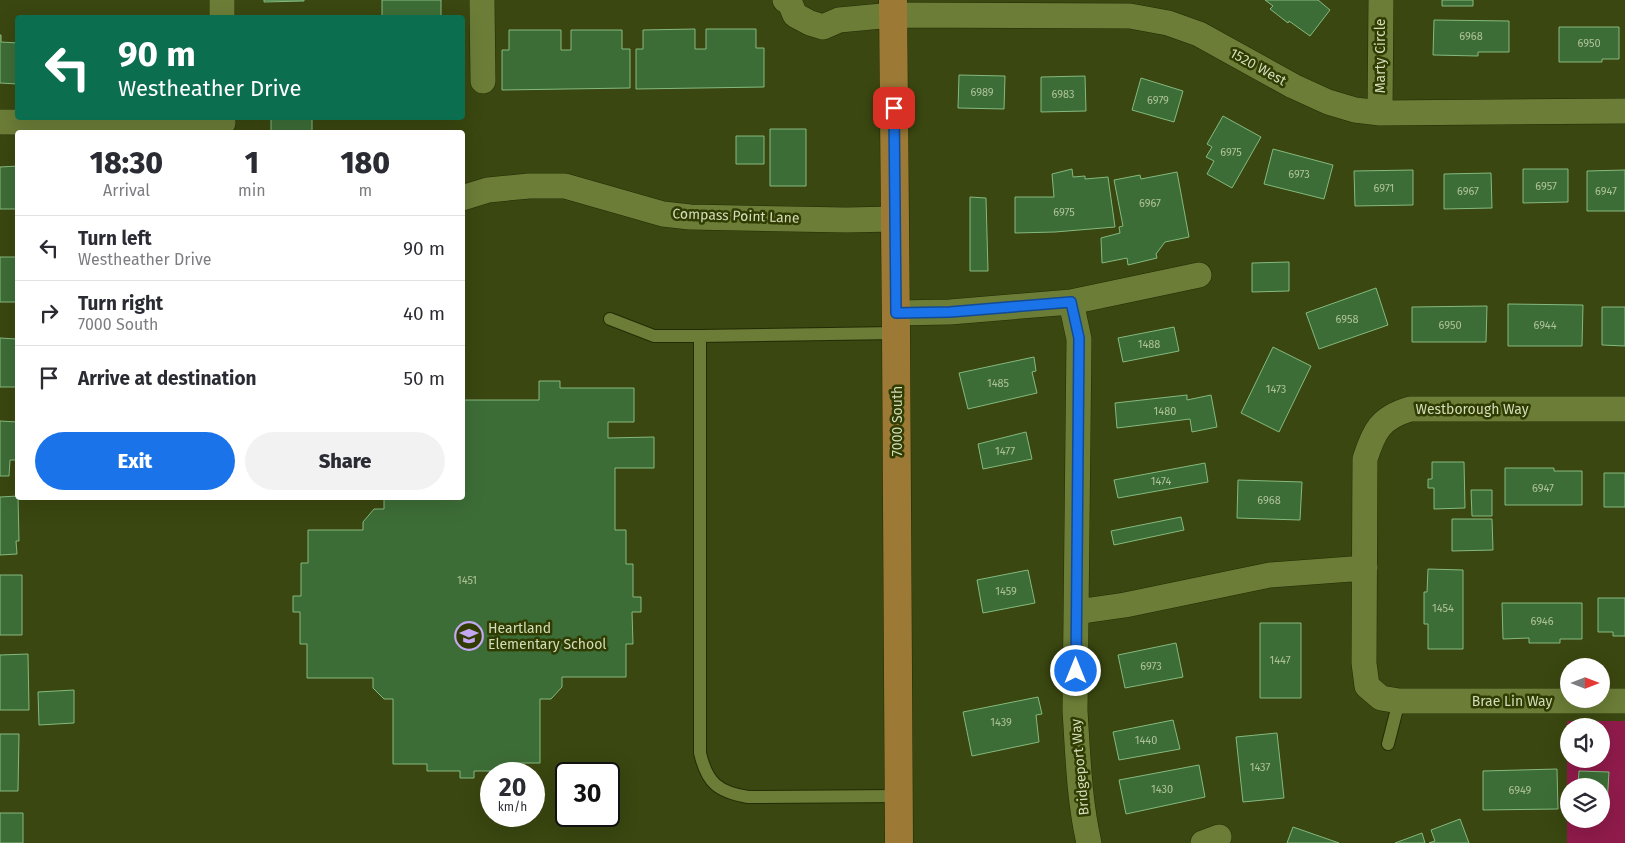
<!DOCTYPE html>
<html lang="en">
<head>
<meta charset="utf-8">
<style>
	:root { --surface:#fff; --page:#f2f2f3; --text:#2b2b33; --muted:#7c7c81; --line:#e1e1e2; --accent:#1a73e8 }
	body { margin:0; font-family:"Fira Sans",sans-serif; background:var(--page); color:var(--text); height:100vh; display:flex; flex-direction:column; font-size:19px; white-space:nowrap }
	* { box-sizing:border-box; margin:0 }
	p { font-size:16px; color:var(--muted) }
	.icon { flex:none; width:28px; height:28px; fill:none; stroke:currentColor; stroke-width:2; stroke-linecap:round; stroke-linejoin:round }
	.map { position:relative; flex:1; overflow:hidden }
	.sheet { position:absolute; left:15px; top:130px; width:450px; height:370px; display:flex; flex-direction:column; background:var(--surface); border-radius:5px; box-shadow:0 5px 20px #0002 }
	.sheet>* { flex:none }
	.top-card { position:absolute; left:15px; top:15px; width:450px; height:105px; border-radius:5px; box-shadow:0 5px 20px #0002; background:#0b6e4f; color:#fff; overflow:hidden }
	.needle { width:32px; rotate:90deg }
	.fabs { position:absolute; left:1560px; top:658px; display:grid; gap:10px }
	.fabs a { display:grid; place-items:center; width:50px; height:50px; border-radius:50%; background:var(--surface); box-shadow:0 5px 20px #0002; font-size:25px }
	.speed { position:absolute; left:480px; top:762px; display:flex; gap:10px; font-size:25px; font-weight:700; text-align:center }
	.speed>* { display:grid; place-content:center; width:65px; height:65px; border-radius:50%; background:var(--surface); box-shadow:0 5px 20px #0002; line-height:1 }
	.speed small { font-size:12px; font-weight:400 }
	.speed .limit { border:2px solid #111; border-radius:8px; background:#fff; color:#111 }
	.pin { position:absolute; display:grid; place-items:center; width:42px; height:42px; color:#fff; margin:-21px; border-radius:10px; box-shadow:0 2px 8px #0006 }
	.me { position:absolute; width:55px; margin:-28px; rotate:0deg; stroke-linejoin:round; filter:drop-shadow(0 0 4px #0008) }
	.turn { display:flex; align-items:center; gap:18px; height:105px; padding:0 20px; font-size:22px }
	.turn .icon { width:65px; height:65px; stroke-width:2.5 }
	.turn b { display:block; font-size:35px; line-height:42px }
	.eta { display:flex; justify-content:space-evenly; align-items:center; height:85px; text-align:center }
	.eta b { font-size:30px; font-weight:800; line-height:35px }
	.action { display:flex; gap:10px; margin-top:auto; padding:10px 20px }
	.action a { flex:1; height:58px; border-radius:30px; background:var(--accent); color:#fff; font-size:20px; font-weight:800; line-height:58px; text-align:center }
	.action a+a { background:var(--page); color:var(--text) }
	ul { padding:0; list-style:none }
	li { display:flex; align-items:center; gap:15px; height:65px; padding:0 20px; border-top:1px solid var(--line) }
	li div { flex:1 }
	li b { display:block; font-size:19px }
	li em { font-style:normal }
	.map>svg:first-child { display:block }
	.green { fill:#8f1b4b; fill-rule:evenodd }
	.building { fill:#3d6d37; stroke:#85b97e }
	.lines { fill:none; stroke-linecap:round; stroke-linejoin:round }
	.lane-casing { stroke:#232c05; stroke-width:14 }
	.street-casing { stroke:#232c05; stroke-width:26 }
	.primary-casing { stroke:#232c05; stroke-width:29 }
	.lane { stroke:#6b7d37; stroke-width:12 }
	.street { stroke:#6b7d37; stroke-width:25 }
	.primary { stroke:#9c7a36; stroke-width:28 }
	.route-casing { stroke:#114b97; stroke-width:12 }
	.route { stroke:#1a73e8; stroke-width:9 }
	.labels { text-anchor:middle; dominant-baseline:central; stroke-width:5; stroke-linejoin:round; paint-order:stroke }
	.number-label { font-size:11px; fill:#adc198 }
	.street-label { font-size:14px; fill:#d2ddb9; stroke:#303c02 }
	.poi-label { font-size:14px; fill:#d2ddb9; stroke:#303c02; text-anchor:start }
</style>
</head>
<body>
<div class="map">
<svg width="1625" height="843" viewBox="0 0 1625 843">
	<rect width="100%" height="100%" fill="#3a4710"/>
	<path class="green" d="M1567,721H1625V843H1567ZM1569,726H1601V759H1569ZM1569,786H1601V819H1569Z"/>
	<path class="building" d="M264,0H304V1L264,2Z
		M382,0H441V18H382Z
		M1265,0H1318L1330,10L1310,36L1289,21L1288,23L1270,9L1273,6Z
		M1442,0H1473V6H1442Z
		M1434,20L1509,21V52H1478V56L1433,55Z
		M1559,27H1619V59H1602V62H1559Z
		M695,29V49H706V29H756V48H764V87L636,89V49H643V30Z
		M509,30H561V50H571V30H622V49H630V88L502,90V50H509Z
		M0,35H1V42L18,43V84L0,83Z
		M959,75L1005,76L1004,109L958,108Z
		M1085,76L1086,111L1041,112V77Z
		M1141,78L1183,91L1174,122L1132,110Z
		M1223,116L1261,137L1232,188L1207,174L1214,161L1206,157L1212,147L1207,144Z
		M271,118H312V132H271Z
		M770,129H806V186H770Z
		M736,136H764V164H736Z
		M1273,149L1333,165L1324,199L1264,184Z
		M18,166V209H0V167Z
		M1072,169L1073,177L1085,176V179L1108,177L1115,227L1055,232L1015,233V197H1054L1052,174Z
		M1523,169H1568V202L1523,203Z
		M1413,170V205L1355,206L1354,171Z
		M1625,170V211H1587V171Z
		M1177,172L1189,237L1165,242L1156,254L1157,258L1128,265L1127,258L1102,263L1101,238L1120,233L1119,227L1123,226L1114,180L1140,175L1141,179Z
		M1491,173L1492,208L1444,209V174Z
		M970,197L986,198L988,271H970Z
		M0,257H17V302H0Z
		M1289,262V291L1252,292V263Z
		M1376,288L1388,325L1319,349L1306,313Z
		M1508,304L1583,305L1582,346H1508Z
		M1487,306L1486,342H1412V307Z
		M1602,307H1625V346L1602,345Z
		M1174,327L1179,351L1123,362L1118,338Z
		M0,338L17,339V387H0Z
		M1273,347L1311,366L1279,432L1241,413Z
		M1034,357L1036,371L1032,372L1037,393L968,409L959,373Z
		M539,381H560V388H634V422H608V438L654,437V468H615V530H626V564H633V597H641V612H632L633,644H626V677H562V687L551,699H540V763H508V771H474V778H460V771H427V764H393V699H384L373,688V678H307V644H300V612H293V596H301V563H308V530H363V522L374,509H384V498H462V400H539Z
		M1187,395V400L1211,395L1217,427L1192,432L1190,419L1117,428L1115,403Z
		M0,421L18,422V460H10L9,476H0Z
		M1026,432L1032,459L983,469L978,444Z
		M1432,462H1464L1465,508L1434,509V488H1428V479H1432Z
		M1205,463L1208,482L1118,498L1114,480Z
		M1505,468H1554V471H1582V505H1505Z
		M1604,473H1625V507H1604Z
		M1238,480L1302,482L1300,520L1237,518Z
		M1471,490H1492V516H1472Z
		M18,496L19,541H16L17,554L0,555V497Z
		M1181,517L1184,530L1114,545L1111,531Z
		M1452,519H1492L1493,550L1452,551Z
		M1428,569L1463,570V649H1428V624H1424V592H1427Z
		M1028,570L1035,603L983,613L977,580Z
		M0,575H22V635H0Z
		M1598,598H1625V636H1613V632H1598Z
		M1502,603H1582V639H1560V643H1529V638L1503,639Z
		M1260,623H1301V698H1260Z
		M1176,643L1183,677L1125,688L1118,655Z
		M28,654L29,710H0V655Z
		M74,690V723L39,725L38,692Z
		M1038,697L1042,714L1036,715L1039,742L972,756L963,712Z
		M1173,720L1180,749L1119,760L1113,732Z
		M1277,733L1284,798L1243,802L1236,737Z
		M0,734H19L18,791H0Z
		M1199,765L1205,797L1126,814L1119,780Z
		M1557,769L1558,809L1483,810V771Z
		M1579,771L1609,772L1607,804H1601V786H1578Z
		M0,813H23V843H0Z
		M1460,819L1469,843H1429L1435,841L1431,830Z
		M1293,827L1339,843H1287Z
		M1422,833L1425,843H1395Z"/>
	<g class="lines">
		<defs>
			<path id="lane" d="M610,319L654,336H700
				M896,333L700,336V753C707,783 718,792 748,797L899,796
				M1388,744L1399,701"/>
			<path id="street" d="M222,0V18
				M482,0L483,81
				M785,0L790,3L795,15L810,23L823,27L839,20L893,15L1130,16L1168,23L1199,34L1293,86L1328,102L1355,110L1380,113L1625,111
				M1380,113L1381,0
				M0,122L223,123
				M462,198L488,190L529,186H565L663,214L690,217L846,220L895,219
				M1071,302L1079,339L1075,711C1078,755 1079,800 1089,843
				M896,313L950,312L1071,302L1199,275
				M1625,409H1410C1380,418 1374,431 1365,459L1364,663L1367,686L1381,698L1399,701H1625
				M1076,612L1125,605L1270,575L1365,568
				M1203,843L1219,837"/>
			<path id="primary" d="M893,0L896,333L899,843"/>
		</defs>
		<use href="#lane" class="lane-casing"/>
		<use href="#street" class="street-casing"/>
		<use href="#primary" class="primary-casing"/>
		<use href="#lane" class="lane"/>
		<use href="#street" class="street"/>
		<use href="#primary" class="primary"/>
	</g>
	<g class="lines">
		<defs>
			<path id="route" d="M894,108L896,313L950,312L1071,302L1079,338L1076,671"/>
		</defs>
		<use href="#route" class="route-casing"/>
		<use href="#route" class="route"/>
	</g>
	<defs>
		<symbol id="school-ring" viewBox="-11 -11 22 22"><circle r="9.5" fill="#303c02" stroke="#c4a7f1" stroke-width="1.5"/><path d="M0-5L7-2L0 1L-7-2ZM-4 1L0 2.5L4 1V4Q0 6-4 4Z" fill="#c4a7f1"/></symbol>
	</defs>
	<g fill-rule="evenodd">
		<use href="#school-ring" x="453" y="620" width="32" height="32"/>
	</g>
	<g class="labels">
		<g class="number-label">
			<text x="1471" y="36">6968</text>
			<text x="1589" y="43">6950</text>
			<text x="982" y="92">6989</text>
			<text x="1063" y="94">6983</text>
			<text x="1158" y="100">6979</text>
			<text x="1231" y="152">6975</text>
			<text x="1299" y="174">6973</text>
			<text x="1546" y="186">6957</text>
			<text x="1384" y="188">6971</text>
			<text x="1468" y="191">6967</text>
			<text x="1606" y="191">6947</text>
			<text x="1150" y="203">6967</text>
			<text x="1064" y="212">6975</text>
			<text x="1347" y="319">6958</text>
			<text x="1450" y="325">6950</text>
			<text x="1545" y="325">6944</text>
			<text x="1149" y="344">1488</text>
			<text x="998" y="383">1485</text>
			<text x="1276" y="389">1473</text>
			<text x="1165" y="411">1480</text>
			<text x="1005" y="451">1477</text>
			<text x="1161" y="481">1474</text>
			<text x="1543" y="488">6947</text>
			<text x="1269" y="500">6968</text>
			<text x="467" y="580">1451</text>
			<text x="1006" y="591">1459</text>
			<text x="1443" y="608">1454</text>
			<text x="1542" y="621">6946</text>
			<text x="1280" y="660">1447</text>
			<text x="1151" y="666">6973</text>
			<text x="1001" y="722">1439</text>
			<text x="1146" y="740">1440</text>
			<text x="1260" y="767">1437</text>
			<text x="1162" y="789">1430</text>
			<text x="1520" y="790">6949</text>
		</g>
		<g class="street-label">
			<text transform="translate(1380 56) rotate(-90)">Marty Circle</text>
			<text transform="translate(1258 67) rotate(29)">1520 West</text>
			<text transform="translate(736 216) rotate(2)">Compass Point Lane</text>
			<text x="1472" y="409">Westborough Way</text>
			<text transform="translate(897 421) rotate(-90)">7000 South</text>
			<text x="1512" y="701">Brae Lin Way</text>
			<text transform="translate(1080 767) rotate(-95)">Bridgeport Way</text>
		</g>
		<g class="poi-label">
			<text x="488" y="628">Heartland<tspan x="488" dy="16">Elementary School</tspan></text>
		</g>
	</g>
</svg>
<div class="fabs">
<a><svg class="needle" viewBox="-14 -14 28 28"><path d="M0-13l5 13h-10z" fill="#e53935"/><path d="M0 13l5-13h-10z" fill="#7c7c81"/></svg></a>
<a><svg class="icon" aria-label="sound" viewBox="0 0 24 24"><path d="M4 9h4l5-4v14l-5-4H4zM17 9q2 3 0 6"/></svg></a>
<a><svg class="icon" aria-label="layers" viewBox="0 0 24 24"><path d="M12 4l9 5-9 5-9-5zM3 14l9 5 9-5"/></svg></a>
</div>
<div class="speed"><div>20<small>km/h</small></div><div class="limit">30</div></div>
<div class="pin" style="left:894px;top:108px;background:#d93025"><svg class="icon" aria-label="arrive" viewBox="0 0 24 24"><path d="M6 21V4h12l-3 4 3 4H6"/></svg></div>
<svg class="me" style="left:1076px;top:671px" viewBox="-20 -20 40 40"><circle r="17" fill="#1a73e8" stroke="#fff" stroke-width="3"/><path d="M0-11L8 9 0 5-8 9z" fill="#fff"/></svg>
<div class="top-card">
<div class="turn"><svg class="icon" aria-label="left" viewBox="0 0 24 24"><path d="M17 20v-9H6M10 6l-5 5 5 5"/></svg><div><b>90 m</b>Westheather Drive</div></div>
</div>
<section class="sheet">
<div class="eta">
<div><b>18:30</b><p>Arrival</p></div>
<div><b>1</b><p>min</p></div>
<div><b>180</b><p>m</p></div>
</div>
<ul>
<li><svg class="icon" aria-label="left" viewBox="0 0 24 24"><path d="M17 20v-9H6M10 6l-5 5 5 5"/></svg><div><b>Turn left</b><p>Westheather Drive</p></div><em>90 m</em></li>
<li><svg class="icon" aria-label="right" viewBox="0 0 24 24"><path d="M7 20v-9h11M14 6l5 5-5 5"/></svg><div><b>Turn right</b><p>7000 South</p></div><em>40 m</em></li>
<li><svg class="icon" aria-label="arrive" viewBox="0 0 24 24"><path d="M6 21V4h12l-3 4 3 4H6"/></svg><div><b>Arrive at destination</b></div><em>50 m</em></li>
</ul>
<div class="action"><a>Exit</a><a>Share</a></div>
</section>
</div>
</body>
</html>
